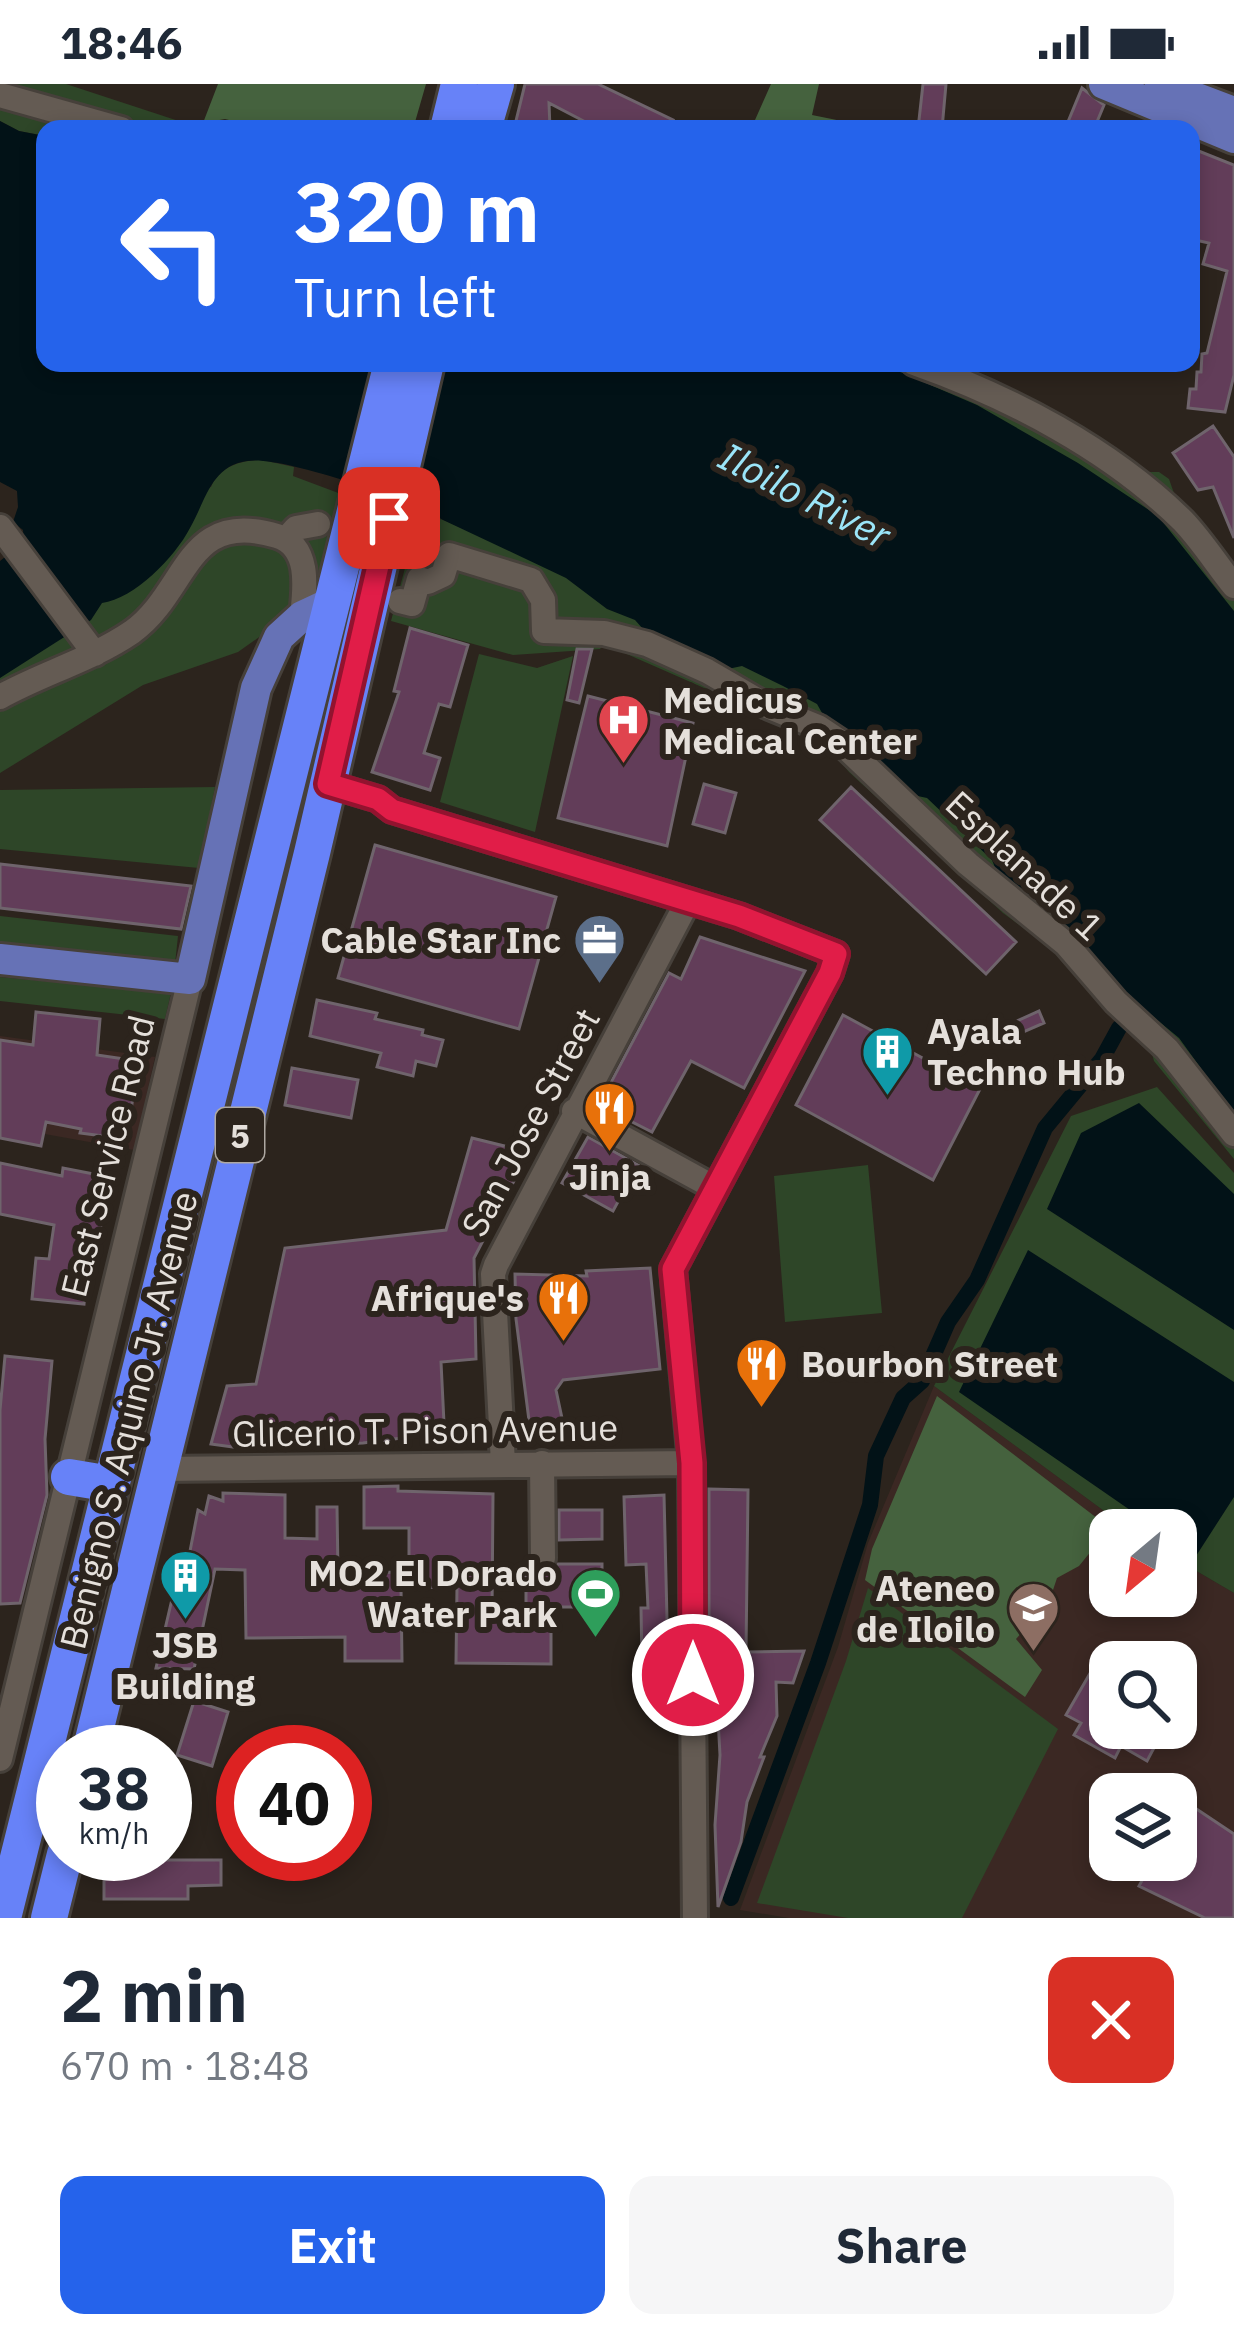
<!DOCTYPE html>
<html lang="en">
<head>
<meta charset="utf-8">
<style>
	:root { --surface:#fff; --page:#f6f6f7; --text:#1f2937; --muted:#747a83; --accent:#2563eb }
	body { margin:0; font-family:"IBM Plex Sans",sans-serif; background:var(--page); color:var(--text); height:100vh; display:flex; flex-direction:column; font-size:45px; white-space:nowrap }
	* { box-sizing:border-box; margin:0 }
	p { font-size:39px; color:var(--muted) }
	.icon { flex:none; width:66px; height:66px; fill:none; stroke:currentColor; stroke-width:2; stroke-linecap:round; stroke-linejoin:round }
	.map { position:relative; height:1834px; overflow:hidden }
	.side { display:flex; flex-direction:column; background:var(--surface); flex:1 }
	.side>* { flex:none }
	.top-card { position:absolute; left:36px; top:36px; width:1164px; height:252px; border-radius:24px; box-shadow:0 6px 18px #0003; background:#2563eb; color:#fff; overflow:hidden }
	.needle { width:78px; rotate:209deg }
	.buttons { position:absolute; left:1089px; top:1425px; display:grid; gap:24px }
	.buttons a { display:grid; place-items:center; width:108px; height:108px; border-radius:24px; background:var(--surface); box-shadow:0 6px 18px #0003; font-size:60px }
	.speed { position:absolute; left:36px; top:1641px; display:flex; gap:24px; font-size:60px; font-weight:700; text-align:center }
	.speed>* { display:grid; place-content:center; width:156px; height:156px; border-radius:50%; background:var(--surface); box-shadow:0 6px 18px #0003; line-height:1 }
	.speed small { font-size:30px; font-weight:400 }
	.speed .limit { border:18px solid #d22; background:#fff; color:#111 }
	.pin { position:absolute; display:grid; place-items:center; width:102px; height:102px; color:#fff; margin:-51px; border-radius:24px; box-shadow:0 6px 18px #0006 }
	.me { position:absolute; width:132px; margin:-66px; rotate:0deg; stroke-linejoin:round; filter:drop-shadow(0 0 9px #0008) }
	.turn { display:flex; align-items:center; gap:42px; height:252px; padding:0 60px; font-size:54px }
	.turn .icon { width:156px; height:156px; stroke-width:2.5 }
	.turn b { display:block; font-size:84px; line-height:102px }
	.round { display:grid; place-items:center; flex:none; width:126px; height:126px; border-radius:24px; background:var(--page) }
	.headline { display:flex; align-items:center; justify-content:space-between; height:204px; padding:0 60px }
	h1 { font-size:72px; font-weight:800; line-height:90px }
	.primary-button { display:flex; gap:24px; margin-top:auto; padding:24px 60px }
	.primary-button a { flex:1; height:138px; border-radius:24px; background:var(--accent); color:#fff; font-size:48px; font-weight:800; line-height:138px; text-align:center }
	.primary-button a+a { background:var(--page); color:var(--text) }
	.status { display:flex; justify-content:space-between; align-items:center; height:84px; padding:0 60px; background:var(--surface); direction:ltr }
	.status svg { height:33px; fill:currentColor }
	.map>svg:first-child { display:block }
	.education { fill:#3b2823; fill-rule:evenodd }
	.green { fill:#2e4628 }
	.forest { fill:#45623e }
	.water { fill:#021217 }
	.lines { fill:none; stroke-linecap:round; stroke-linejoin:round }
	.canal { stroke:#021217; stroke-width:16 }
	.building { fill:#623d59; stroke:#6f646c; stroke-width:3 }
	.minor-casing { stroke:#46403a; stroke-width:30 }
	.major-casing { stroke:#46403a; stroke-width:36 }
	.highway-casing { stroke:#46403a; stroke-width:42 }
	.minor { stroke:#645b53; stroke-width:24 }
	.major { stroke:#6672b6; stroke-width:30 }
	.highway { stroke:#6782f8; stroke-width:36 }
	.route-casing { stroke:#92132f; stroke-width:30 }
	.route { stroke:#e11d48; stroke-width:21 }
	.labels { text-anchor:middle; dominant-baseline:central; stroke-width:12; stroke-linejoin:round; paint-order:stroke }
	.shield { fill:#2c241d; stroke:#aea8a2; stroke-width:3 }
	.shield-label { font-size:33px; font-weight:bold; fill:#e5e0db }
	.poi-label { font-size:36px; font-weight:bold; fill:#e5e0db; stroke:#2c241d; text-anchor:end }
	.street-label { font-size:36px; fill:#e5e0db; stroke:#2c241d }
	.water-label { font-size:39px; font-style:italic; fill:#9be5f8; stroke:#2c241d }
</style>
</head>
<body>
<div class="status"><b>18:46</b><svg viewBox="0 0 49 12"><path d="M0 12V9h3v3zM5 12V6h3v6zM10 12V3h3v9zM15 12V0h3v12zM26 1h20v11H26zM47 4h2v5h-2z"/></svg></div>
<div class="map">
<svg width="1234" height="1834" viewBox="0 0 1234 1834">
	<rect width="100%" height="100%" fill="#2c241d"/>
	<path class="education" d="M0,952L155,973L134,1066L0,1042Z
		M934,1302L1130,1446H1110V1512H1176V1475L1234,1509V1834H789L740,1826L838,1563L868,1459ZM1110,1578H1176V1644H1110ZM1110,1710H1176V1776H1110Z"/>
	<path class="green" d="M0,0H66L203,45L226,40L244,45H45V52L19,47L0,37Z
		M838,279H946L990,295L1142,388H1159L1169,395L1176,415L1234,485V546Z
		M262,376L294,383L293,392L341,410L320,492L295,528L238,568L143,601L0,689V573L64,546L69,557L87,544L77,524L189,405L211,403C219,383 240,376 262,376Z
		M441,435L787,586L1162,923L1234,1018V1075L1154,977L1151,966L1053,866L1003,829L849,688L833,669L812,652L718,605L711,607L604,560L600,565L513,571L391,537L413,454Z
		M479,570L537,584L573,572L535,748L440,718Z
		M215,703L199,784L0,765V706Z
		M0,832L178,852L175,880L0,862Z
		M0,893L171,909L165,935L0,917Z
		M1157,1003L1234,1089V1509L1176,1475V1446H1130L934,1302L1071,1032Z
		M868,1081L882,1229L785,1238L774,1092Z
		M868,1504L1058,1645L962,1834H848L757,1819L846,1577Z"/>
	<path class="forest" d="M218,0H426L413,45H265L225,35L203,39Z
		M771,0H819L812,31L881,45H751Z
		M937,1312L1110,1444L1079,1482L1057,1494L1052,1509L1032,1523L1030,1539L1016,1555L1042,1586L1025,1613L865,1496L872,1465Z"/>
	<path class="water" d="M0,37L19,47L45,52V279H879L977,321L1078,379L1158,432L1234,527V1030L1179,954L1121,906L1032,814L998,791L992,776L927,714L913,711L826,636L817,620L783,602L742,582L723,586L651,554L635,536L607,525L566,494L441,435L435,426C395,414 282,371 247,377C211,382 206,416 190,444C175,473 134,515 102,519L91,536L0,594V477L24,458L23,446L13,438L18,423L17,407L0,398Z
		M1139,1019L1234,1110V1246L1047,1125L1081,1049Z
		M1028,1166L1234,1298V1413L1196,1472L1176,1458V1446H1159L959,1308Z"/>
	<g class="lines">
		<path class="canal" d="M731,1814L818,1579L870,1421L876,1372L903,1314L922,1297L948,1238L977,1196L1045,1044L1102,975L1119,944"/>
	</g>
	<path class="building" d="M525,0H598L673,36L668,45H599L549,19L550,45H514Z
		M923,0H946L942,45H918Z
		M1082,4L1104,21L1094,45H1065Z
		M1191,64L1234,81V291L1225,328L1188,324L1190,305H1196L1197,288H1201L1202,270L1207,269L1227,187L1203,180L1209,159L1191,155Z
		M1213,342L1234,373V454L1213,403L1198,406L1173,369Z
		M410,544L468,561L450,623L439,620L424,669L440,674L430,706L372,688L399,608L394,607Z
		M577,565H592L579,619L567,616Z
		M588,612L693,639L667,762L558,734Z
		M704,700L736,709L725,749L693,740Z
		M851,703L1016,858L986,890L820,736Z
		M375,761L556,813L519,945L338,894Z
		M0,780L191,802L181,845L0,824Z
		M700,853L805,887L744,1004L691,977L652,1048L599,1021L669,889L681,895Z
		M317,916L377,929L375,935L423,946L422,951L443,956L436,982L416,977L413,992L377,983L381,969L310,952Z
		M1039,927L1044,939L1000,958L995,947Z
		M36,928L100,935L97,971L138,977L127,1055L80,1049L81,1045L46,1038L41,1062L0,1054V956L33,961Z
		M843,931L980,1005L933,1096L796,1021Z
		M292,984L358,996L351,1034L285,1021Z
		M588,1053L638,1081L613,1127L562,1099Z
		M472,1054L529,1068L474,1174L476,1275L441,1278L444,1339L409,1340L410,1353L363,1359L240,1364L211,1360L227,1302L256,1300L285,1164L446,1146Z
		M0,1079L62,1092L63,1084L109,1093L95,1176L88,1175L84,1220L32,1215L36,1174L49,1175L54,1141L0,1130Z
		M650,1184L660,1285L563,1296L556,1306L566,1353L531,1352L516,1235L515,1190L587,1192L586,1187Z
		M5,1272L52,1277L45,1355L47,1411L20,1519L0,1520V1326Z
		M398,1402V1407L493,1410L492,1529H526V1480L542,1490L552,1487L558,1480H602V1523H551V1580L456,1579L457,1503L401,1504L402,1577H345V1553L246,1554L245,1486L215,1485L194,1585L156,1584L176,1498H184L198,1426L205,1430L209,1412L223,1417V1409L285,1411V1454L317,1455V1423H337L338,1489L409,1488V1444H364V1403Z
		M709,1405L748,1406L746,1568L804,1567L793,1599L776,1598L777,1632L760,1673H764L747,1718L741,1758L718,1823L715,1741L720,1671L714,1561H709Z
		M664,1411L668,1577H642L641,1524H648L646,1480L626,1481L624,1413Z
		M559,1426H602V1455L559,1456Z
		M1096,1579L1110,1586V1644H1128L1156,1660L1147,1677L1121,1662L1115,1674L1074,1651L1081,1639L1066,1631Z
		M194,1617L228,1628L212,1682L177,1671Z
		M1186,1718L1234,1750V1834H1205L1139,1802L1153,1776H1176V1735Z
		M104,1776H221V1801L188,1802V1815H104Z"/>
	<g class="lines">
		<defs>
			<path id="minor" d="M0,11L121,45
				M914,279C1010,313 1110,365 1183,437C1202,457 1217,481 1234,502
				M0,443L95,570
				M286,455L296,444L318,440
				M400,517L412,520L419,495L428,498L443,491L449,471L531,496L543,516L544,547L604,549L647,560L707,587L767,622L818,643L839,657L968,780L1066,860L1116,918L1167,965L1234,1050
				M0,613C43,589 91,576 132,548C189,507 185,424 277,452C311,462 305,505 302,532
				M328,700L378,715L392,726L739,832L836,870L830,889L673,1185L691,1379L695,1834
				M574,1027L715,1104
				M542,1379L543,1474
				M503,1380L493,1190L496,1181L688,817
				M160,1385L691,1379
				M0,1675L190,895"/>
			<path id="major" d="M1104,0L1234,54
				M1160,0L1234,28
				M0,875L190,895L256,604L279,553L302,532L332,518"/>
			<path id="highway" d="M448,45L459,0
				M483,45L496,0
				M69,1393L111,1400
				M90,1668L312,769L426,279
				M3,1834L392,279
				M49,1834L65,1770"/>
		</defs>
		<use href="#minor" class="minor-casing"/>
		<use href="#major" class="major-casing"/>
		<use href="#highway" class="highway-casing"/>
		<use href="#minor" class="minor"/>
		<use href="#major" class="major"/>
		<use href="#highway" class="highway"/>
	</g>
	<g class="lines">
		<defs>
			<path id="route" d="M389,434L328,700L378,715L392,726L739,832L836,870L830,889L673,1185L692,1379L693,1591"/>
		</defs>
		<use href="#route" class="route-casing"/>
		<use href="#route" class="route"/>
	</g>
	<defs>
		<symbol id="hospital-pin" viewBox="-11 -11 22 30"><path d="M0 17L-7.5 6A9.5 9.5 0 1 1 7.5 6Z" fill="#e0444e" stroke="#2c241d"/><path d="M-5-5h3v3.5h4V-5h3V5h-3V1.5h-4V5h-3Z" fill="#fff"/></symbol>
		<symbol id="office-pin" viewBox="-11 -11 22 30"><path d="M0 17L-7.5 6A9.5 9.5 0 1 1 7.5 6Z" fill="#5c6f8a" stroke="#2c241d"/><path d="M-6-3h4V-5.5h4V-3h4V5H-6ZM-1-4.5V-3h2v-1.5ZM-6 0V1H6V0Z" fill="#fff"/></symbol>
		<symbol id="building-pin" viewBox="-11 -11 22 30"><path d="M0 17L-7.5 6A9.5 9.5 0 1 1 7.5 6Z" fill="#0f9aa8" stroke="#2c241d"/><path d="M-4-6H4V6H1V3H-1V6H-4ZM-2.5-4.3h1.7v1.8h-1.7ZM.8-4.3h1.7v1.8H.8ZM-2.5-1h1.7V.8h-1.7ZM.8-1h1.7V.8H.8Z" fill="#fff"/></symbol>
		<symbol id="restaurant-pin" viewBox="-11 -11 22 30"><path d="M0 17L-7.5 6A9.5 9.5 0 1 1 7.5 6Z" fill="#e8710a" stroke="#2c241d"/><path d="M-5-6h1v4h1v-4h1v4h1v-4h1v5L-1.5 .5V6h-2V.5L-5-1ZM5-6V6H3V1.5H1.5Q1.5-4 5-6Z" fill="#fff"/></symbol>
		<symbol id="stadium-pin" viewBox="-11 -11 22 30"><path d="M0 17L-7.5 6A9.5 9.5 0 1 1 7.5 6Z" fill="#2e9e5b" stroke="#2c241d"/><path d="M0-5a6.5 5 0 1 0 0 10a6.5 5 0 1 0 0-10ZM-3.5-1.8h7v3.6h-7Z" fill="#fff"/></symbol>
		<symbol id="school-pin" viewBox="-11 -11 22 30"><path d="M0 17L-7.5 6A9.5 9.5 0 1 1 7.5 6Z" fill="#8d6e63" stroke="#2c241d"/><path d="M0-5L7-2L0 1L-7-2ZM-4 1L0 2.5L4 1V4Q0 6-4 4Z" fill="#fff"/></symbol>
	</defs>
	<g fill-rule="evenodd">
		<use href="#hospital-pin" x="594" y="606" width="59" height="81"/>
		<use href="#office-pin" x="570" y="826" width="59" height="81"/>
		<use href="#building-pin" x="858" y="938" width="59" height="81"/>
		<use href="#restaurant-pin" x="580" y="994" width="59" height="81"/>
		<use href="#restaurant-pin" x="534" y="1184" width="59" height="81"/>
		<use href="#restaurant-pin" x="732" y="1250" width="59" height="81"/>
		<use href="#building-pin" x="156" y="1462" width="59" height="81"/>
		<use href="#stadium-pin" x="566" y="1480" width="59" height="81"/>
		<use href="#school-pin" x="1004" y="1494" width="59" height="81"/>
	</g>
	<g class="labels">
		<rect class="shield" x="216" y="1024" width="48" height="54" rx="9"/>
		<g class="shield-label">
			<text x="240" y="1051">5</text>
		</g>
		<g class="poi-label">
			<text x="663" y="615" text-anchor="start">Medicus<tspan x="663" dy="41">Medical Center</tspan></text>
			<text x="561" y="855">Cable Star Inc</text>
			<text x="927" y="946" text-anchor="start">Ayala<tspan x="927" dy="41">Techno Hub</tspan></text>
			<text x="610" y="1092" text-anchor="middle">Jinja</text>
			<text x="524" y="1213">Afrique's</text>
			<text x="801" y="1279" text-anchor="start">Bourbon Street</text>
			<text x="557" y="1488">MO2 El Dorado<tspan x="557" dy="41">Water Park</tspan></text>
			<text x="995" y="1503">Ateneo<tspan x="995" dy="41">de Iloilo</tspan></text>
			<text x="185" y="1560" text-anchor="middle">JSB<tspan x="185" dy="41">Building</tspan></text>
		</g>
		<g class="street-label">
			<text transform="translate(1025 781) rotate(43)">Esplanade 1</text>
			<text transform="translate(530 1038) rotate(-62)">San Jose Street</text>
			<text transform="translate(107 1072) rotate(-76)">East Service Road</text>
			<text transform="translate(128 1336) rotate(-76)">Benigno S. Aquino Jr. Avenue</text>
			<text transform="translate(425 1346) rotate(-1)">Glicerio T. Pison Avenue</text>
		</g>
		<g class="water-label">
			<text transform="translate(805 411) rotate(27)">Iloilo River</text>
		</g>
	</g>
</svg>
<div class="buttons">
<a><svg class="needle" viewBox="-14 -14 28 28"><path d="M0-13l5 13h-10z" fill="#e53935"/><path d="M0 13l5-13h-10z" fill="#747a83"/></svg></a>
<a><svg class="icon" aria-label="search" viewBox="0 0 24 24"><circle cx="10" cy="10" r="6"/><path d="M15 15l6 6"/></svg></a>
<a><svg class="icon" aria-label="layers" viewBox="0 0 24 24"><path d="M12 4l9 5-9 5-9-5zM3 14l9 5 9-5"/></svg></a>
</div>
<div class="speed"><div>38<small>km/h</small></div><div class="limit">40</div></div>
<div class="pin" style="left:389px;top:434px;background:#d93025"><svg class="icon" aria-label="arrive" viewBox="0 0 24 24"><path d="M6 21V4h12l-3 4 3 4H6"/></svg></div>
<svg class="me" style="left:693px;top:1591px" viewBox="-20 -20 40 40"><circle r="17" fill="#e11d48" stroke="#fff" stroke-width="3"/><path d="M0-11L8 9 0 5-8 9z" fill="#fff"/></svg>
<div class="top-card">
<div class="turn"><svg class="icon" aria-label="left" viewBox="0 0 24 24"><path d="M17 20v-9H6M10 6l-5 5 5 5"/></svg><div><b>320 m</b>Turn left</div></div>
</div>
</div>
<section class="side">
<div class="headline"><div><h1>2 min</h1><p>670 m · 18:48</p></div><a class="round" style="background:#d93025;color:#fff"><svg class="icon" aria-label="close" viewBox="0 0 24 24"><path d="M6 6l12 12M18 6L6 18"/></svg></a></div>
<div class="primary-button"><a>Exit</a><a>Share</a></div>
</section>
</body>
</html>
